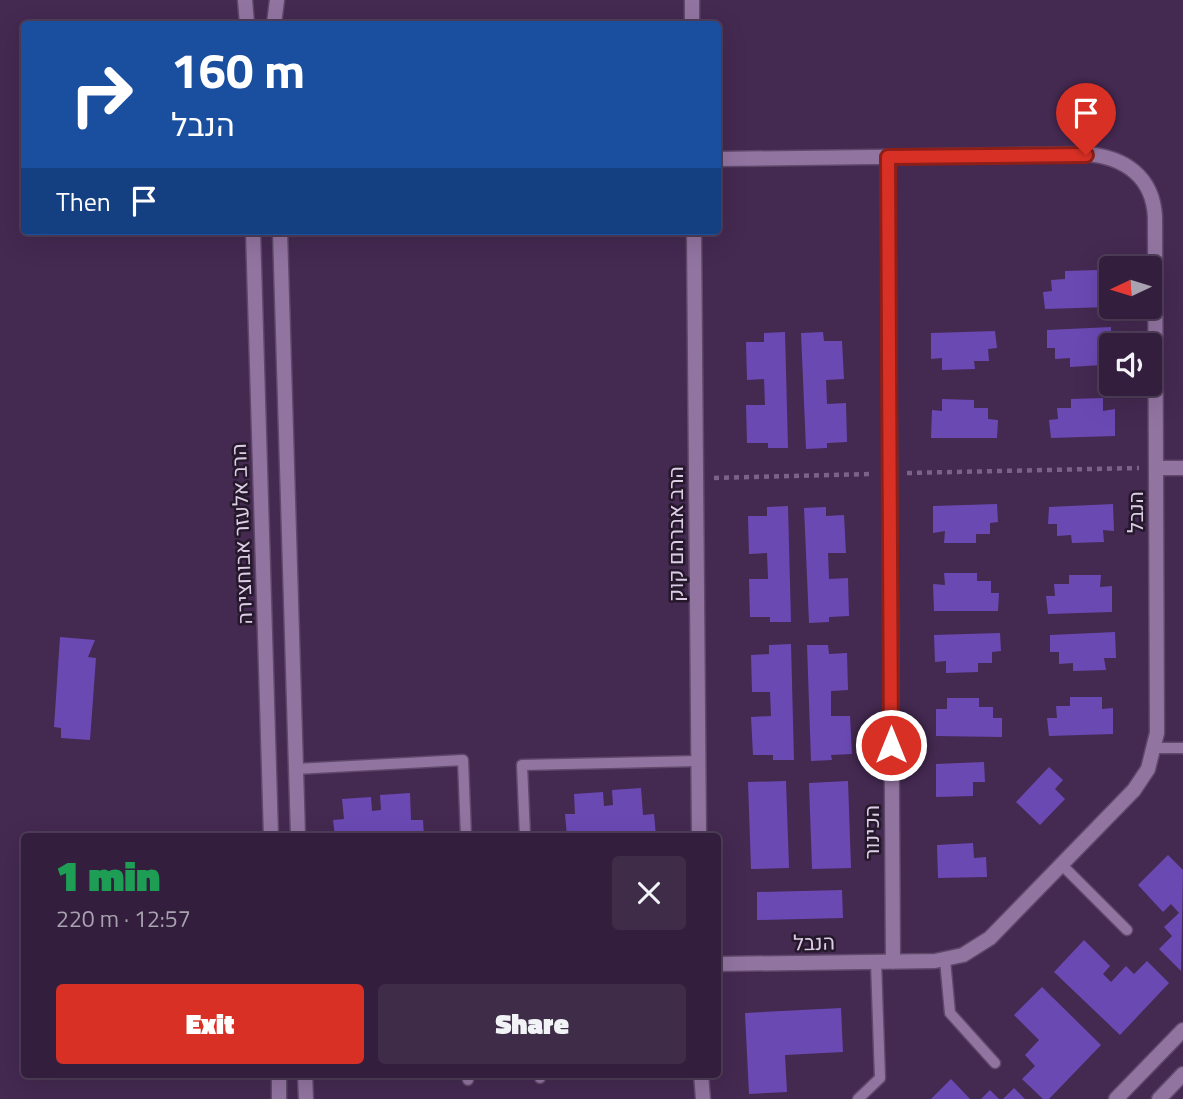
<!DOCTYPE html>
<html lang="en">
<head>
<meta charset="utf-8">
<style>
	:root { --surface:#331f3d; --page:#3e2c48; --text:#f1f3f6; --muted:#a9a2b0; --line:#4e3d57; --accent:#d93025 }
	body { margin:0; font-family:"Titillium Web",Heebo,sans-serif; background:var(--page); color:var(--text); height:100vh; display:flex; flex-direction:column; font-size:26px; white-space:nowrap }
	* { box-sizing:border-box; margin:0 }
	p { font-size:23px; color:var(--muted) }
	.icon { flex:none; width:38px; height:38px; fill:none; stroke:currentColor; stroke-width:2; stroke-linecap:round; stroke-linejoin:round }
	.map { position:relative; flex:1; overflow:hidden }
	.panel { position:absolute; left:21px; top:833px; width:700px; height:245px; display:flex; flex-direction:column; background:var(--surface); border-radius:7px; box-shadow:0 7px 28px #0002,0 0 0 2px var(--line) }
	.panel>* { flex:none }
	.guide { position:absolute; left:21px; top:21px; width:700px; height:214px; border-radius:7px; box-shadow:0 7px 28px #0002,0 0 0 2px var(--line); background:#1a4fa0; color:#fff; overflow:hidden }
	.needle { width:46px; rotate:266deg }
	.buttons { position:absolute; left:1099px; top:256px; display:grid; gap:14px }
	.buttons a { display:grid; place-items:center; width:63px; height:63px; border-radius:7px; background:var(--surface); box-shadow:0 7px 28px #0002,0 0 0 2px var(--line); font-size:35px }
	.pin { position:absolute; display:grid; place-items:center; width:60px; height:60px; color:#fff; margin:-72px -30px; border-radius:50% 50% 50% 0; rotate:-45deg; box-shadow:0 0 7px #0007 }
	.pin .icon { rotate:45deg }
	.me { position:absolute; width:77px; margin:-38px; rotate:0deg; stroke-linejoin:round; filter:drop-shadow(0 0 5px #0008) }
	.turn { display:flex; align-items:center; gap:24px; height:147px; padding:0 35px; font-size:32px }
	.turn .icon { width:91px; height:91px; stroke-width:2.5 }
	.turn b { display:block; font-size:49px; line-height:60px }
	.then { display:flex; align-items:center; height:66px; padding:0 35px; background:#0003; gap:14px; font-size:26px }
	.round { display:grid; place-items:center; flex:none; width:74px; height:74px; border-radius:7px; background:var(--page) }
	.head { display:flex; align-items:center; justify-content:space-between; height:119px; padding:0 35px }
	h1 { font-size:42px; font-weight:800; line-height:52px; color:#1e9e55 }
	.primary-button { display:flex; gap:14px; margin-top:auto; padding:14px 35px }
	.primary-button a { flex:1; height:80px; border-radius:7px; background:var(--accent); color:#fff; font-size:28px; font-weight:800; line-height:80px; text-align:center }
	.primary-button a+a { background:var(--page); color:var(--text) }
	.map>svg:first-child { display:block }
	.building { fill:#6b49b3 }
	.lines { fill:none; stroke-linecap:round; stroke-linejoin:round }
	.service-casing { stroke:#5f486a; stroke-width:13 }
	.minor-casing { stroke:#5f486a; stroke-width:17 }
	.tertiary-casing { stroke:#5f486a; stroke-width:17 }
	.path { stroke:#7a6386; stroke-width:4.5; stroke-dasharray:5 5; stroke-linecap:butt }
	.service { stroke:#9274a1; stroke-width:10 }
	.minor { stroke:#9274a1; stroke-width:14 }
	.tertiary { stroke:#9274a1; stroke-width:14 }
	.route-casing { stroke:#8d1f18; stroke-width:18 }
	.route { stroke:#d93025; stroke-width:12 }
	.labels { text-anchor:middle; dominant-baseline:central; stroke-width:5; stroke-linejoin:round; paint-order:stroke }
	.street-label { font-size:21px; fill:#dccce5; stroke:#24182a }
</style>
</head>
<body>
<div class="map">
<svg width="1183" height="1099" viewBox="0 0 1183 1099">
	<rect width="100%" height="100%" fill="#442951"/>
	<path class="building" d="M1098,270L1097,282L1109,281V307L1045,309L1043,292L1052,291L1051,280L1065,279V271Z
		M1111,327V354L1101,353L1102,365L1070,367V358L1055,359V348H1047V330Z
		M995,331L997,348L988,349L989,361H974L975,369L942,370V358L931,359V333Z
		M785,332L788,448H768V443H747L746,405H765L764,379L747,380L746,342H764V333Z
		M823,332L824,341H842L844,379L826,380L827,404L846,403L847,442L827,443V448L806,449L801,333Z
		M1103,398V411L1115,409V436L1051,438L1049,420L1058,419L1057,408H1071V399Z
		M942,399L974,400V408H988V419L998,420L997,438H931L932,410L942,411Z
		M997,504L998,522L990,523V534H976V543H944L945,531L933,533V506Z
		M1113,504L1114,531L1103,530L1104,542L1072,543L1071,535L1057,536V524H1048L1049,507Z
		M788,506L791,622H770V617H750L749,579H768L767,553L749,554L748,516H767V507Z
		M826,507V516L844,515L846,553H828L829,579L848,578L849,616L829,617V622L809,623L804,508Z
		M944,573H977V581H991V593H999L998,611H934L933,584L945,585Z
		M1069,575H1101L1100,587L1112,586V612L1048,614L1046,596H1055L1054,584H1069Z
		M1115,632L1116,658H1104L1106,670L1073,671V663L1059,664V652H1050V635Z
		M1000,633L1001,651L992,652V663H978V672L946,673V661L935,662L934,635Z
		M60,637L95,640L88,657L96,658L90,740L61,738V728L54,727Z
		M791,644L794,760H773V755H753L751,717L771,716L770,692H752L751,655L769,654V645Z
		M807,645H828L829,654L847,653L848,690L831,691V716H850L852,754L831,755L832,760L811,761Z
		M1070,697H1102V709L1113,708V734L1049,736L1047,718H1057L1056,706H1070Z
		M947,698H979V707H993V718H1002V737L936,736V709H947Z
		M984,762L985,782H973V796L936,797V764Z
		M1049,767L1063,780L1055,789L1065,799L1040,825L1016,802Z
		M786,781L789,868L751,869L748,782Z
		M848,781L851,868L812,869L809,783Z
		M641,788L643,815L654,814L656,836H567L565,814H575L574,794L603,792L604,806L613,805L612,790Z
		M410,793L411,820H423L424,836H335L333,820L344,819L342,799L371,797L372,811L381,810L380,795Z
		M973,843L974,858L986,857L987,877L938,878L937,845Z
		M1168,855L1183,870L1181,971L1159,949L1172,936L1164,927L1179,913L1171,904L1163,912L1138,885Z
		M842,890L843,918L757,920V892Z
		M1084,940L1110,966L1103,974L1111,982L1126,966L1134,974L1147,961L1169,983L1120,1035L1054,972Z
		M1042,987L1101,1045L1049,1099H1043L1022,1079L1035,1066L1025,1055L1039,1040L1014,1015Z
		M841,1008L843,1052L785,1055L787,1092L749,1094L745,1013Z
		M951,1079L970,1099H931Z
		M1014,1088L1025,1099H1003Z
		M990,1090L999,1099H981Z"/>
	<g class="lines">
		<defs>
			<path id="service" d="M1155,748H1183
				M296,769L463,760L466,836
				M525,836L522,765L698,761
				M1062,865L1127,930
				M945,960L950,1013L995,1063
				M468,1074V1080
				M540,1074V1078
				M858,1099L880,1078L876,962"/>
			<path id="minor" d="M692,0V24
				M888,157L893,962
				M718,159L1086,154C1125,157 1153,177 1155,217L1157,733L1148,769L1134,790L990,938L963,955L935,961L718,964
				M694,231L699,836
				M1156,468H1183
				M701,1074L703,1099"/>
			<path id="tertiary" d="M245,0L247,24
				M274,24L277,0
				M253,231L271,836
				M280,231L298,836
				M279,1074V1099
				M305,1074L306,1099
				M1116,1099L1183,1030
				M1159,1099L1183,1074"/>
		</defs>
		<use href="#service" class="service-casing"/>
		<use href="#minor" class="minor-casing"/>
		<use href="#tertiary" class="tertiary-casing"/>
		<path class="path" d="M907,473L1139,468
			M714,478L873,474"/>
		<use href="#service" class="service"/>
		<use href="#minor" class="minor"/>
		<use href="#tertiary" class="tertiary"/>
	</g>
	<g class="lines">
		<defs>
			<path id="route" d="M891,745L888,157L1086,155"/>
		</defs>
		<use href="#route" class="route-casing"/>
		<use href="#route" class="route"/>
	</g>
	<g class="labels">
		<g class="street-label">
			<text transform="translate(1135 512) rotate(-90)">הנבל</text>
			<text transform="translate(241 534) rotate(-92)">הרב אלעזר אבוחצירה</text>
			<text transform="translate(675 534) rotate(-90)">הרב אברהם קוק</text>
			<text transform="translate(871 832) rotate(-90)">הכינור</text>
			<text transform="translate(814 942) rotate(-1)">הנבל</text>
		</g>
	</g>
</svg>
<div class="buttons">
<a><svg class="needle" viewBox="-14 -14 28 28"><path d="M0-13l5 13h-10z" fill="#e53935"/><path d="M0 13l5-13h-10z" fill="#a9a2b0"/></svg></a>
<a><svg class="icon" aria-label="sound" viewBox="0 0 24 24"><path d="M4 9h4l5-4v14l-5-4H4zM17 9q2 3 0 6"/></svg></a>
</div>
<div class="pin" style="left:1086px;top:155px;background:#d93025"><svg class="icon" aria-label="arrive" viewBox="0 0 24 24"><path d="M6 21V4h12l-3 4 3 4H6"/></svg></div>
<svg class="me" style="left:891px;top:745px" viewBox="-20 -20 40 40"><circle r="17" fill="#d93025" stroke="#fff" stroke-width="3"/><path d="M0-11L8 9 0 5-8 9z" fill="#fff"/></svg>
<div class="guide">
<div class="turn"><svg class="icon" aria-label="right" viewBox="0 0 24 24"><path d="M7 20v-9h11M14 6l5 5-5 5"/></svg><div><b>160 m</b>הנבל</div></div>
<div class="then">Then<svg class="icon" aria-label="arrive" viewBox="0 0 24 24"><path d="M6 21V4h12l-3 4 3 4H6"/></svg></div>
</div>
<section class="panel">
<div class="head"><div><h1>1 min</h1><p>220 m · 12:57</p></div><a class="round"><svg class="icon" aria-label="close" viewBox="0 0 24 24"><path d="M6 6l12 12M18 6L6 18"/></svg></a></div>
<div class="primary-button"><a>Exit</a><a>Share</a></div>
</section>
</div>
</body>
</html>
